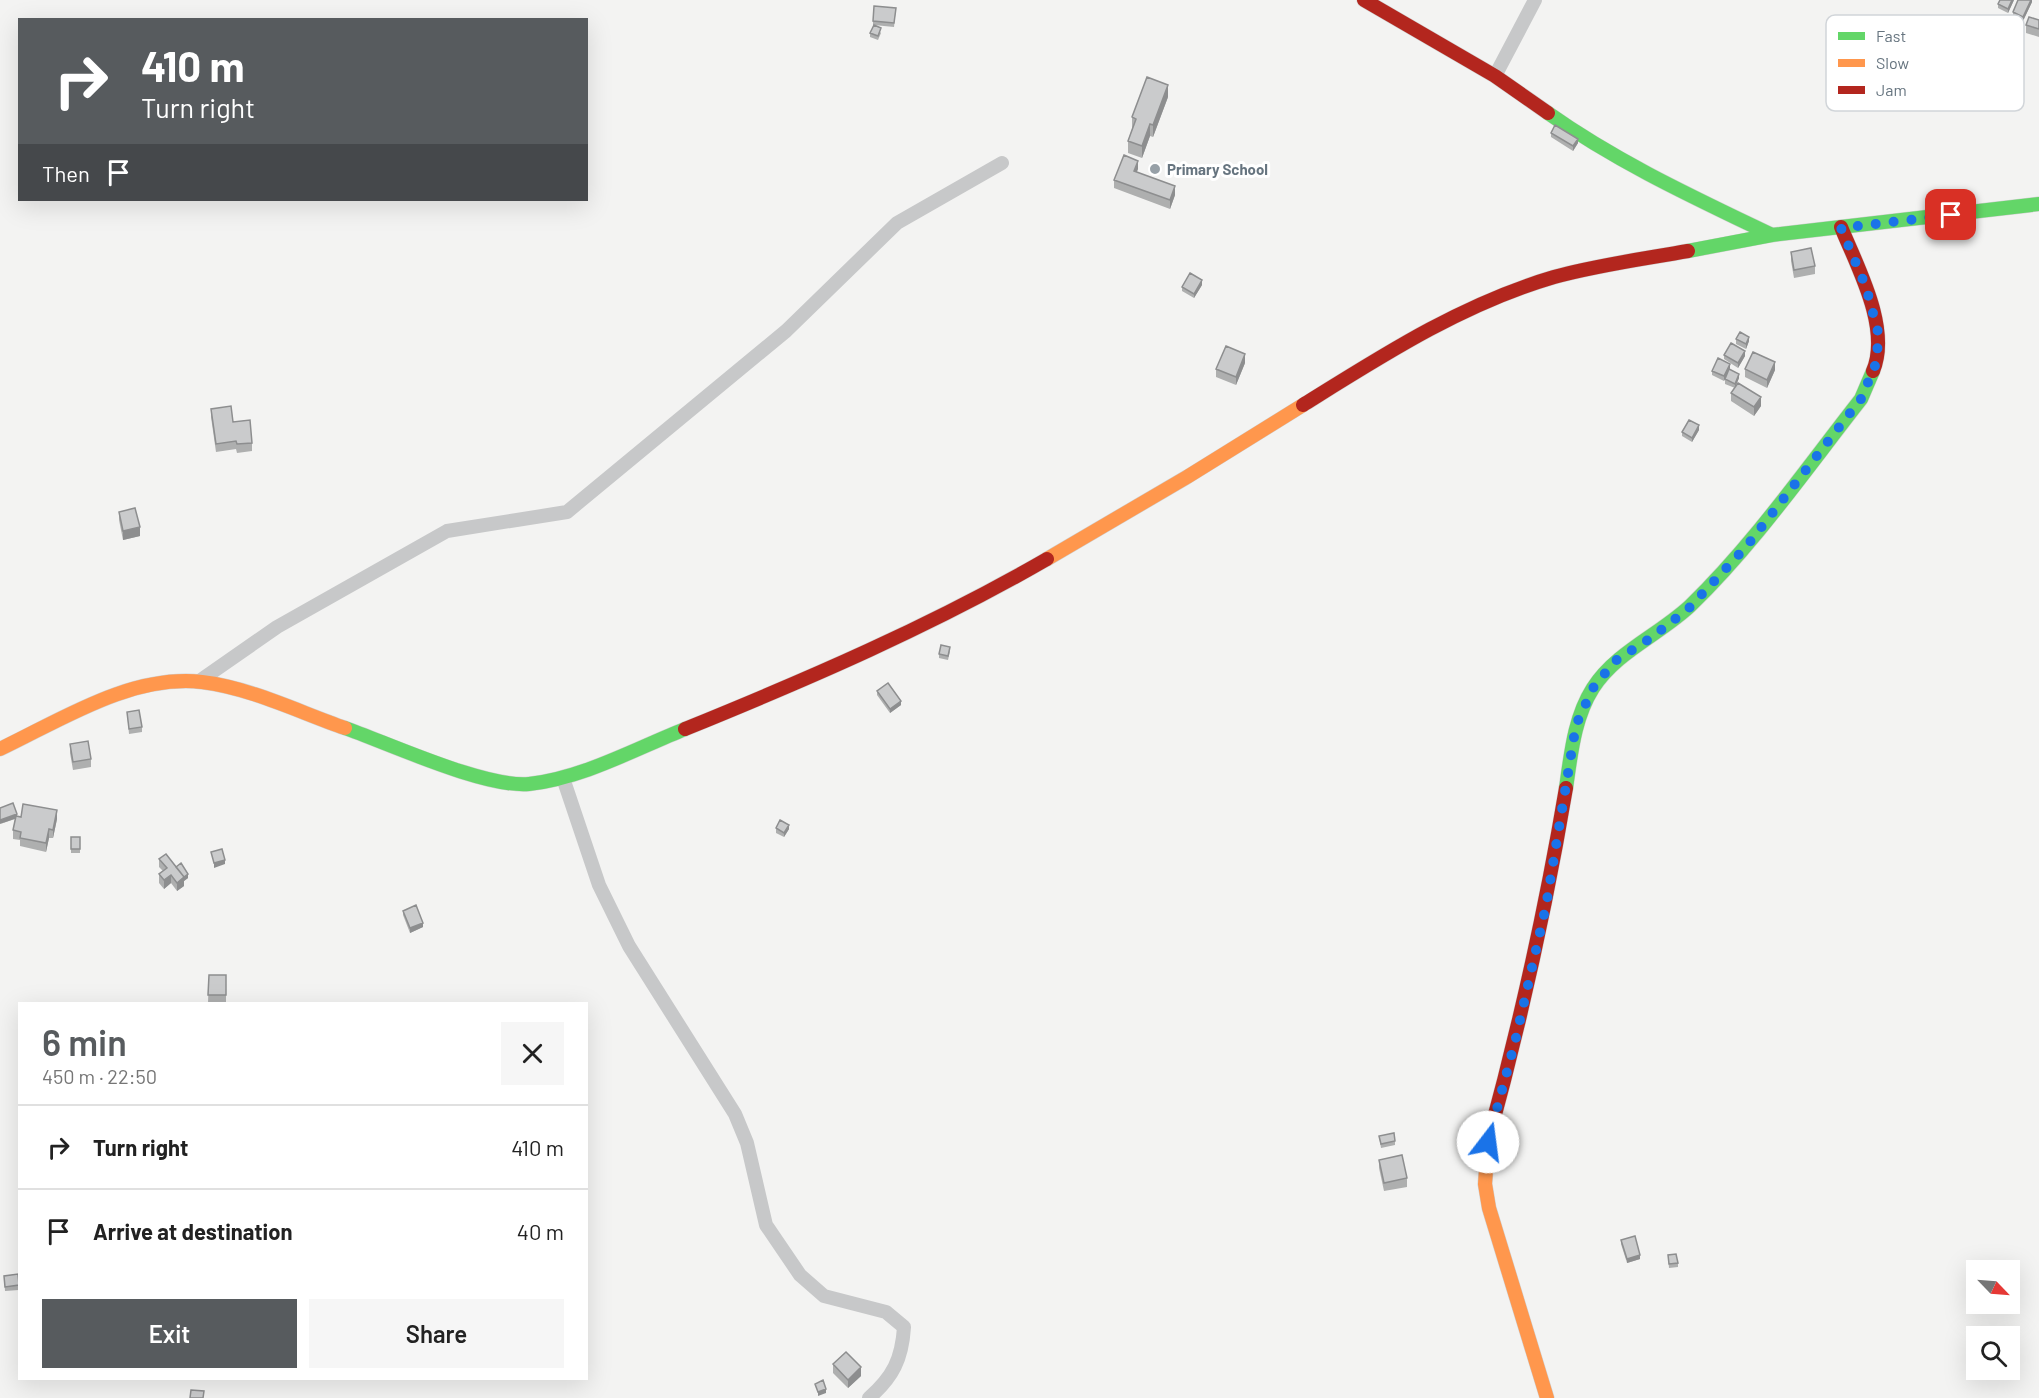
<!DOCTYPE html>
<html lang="en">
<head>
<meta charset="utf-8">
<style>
	:root { --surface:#fff; --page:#f6f6f6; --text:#222; --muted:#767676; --line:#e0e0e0; --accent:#575b5e }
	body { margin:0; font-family:Barlow,sans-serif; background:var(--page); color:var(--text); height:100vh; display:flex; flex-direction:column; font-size:22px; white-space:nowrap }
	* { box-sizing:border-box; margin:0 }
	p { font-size:20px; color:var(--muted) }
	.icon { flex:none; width:33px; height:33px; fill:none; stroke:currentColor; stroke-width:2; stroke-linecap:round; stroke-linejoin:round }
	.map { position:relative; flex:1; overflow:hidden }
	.drawer { position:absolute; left:18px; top:1002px; width:570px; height:378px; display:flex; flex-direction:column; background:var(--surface); border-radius:0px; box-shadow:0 6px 24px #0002 }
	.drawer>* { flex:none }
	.guide { position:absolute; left:18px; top:18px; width:570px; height:183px; border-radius:0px; box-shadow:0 6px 24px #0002; background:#575b5e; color:#fff; overflow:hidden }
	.needle { width:39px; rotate:115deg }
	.fabs { position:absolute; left:1966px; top:1260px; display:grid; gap:12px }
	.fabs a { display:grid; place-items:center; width:54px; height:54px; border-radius:0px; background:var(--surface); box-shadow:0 6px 24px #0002; font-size:30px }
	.pin { position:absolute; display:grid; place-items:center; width:51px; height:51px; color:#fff; margin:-26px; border-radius:12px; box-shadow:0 3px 9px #0006 }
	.me { position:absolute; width:66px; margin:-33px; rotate:15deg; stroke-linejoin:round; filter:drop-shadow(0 0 4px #0008) }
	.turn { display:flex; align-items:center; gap:21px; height:126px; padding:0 24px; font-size:27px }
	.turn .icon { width:78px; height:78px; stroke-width:2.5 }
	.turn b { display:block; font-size:42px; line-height:51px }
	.then { display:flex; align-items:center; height:57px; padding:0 24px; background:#0003; gap:12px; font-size:22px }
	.round { display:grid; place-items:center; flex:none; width:63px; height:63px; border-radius:0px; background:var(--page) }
	.head { display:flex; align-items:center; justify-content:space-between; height:102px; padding:0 24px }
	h1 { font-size:36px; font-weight:600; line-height:45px; color:var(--accent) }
	.cta { display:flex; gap:12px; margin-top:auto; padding:12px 24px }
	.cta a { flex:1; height:69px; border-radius:0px; background:var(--accent); color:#fff; font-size:24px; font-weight:600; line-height:69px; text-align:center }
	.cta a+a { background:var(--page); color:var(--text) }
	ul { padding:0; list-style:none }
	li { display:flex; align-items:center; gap:18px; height:84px; padding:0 24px; border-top:2px solid var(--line) }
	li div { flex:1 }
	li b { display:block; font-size:22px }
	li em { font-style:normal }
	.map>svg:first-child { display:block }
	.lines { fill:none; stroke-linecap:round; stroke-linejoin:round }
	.fast-casing { stroke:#d0d0d0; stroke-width:15 }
	.slow-casing { stroke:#d0d0d0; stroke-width:15 }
	.jam-casing { stroke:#d0d0d0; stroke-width:15 }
	.street { stroke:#c7c8c9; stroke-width:14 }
	.fast { stroke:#63d668; stroke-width:14 }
	.slow { stroke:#ff974d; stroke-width:14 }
	.jam { stroke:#b3261e; stroke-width:14 }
	.wall { fill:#aeafaf }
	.shaded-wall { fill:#8d8e8f }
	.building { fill:#cacbcc; stroke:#8d8e8f; stroke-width:1.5 }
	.route { stroke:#1a73e8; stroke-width:10; stroke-dasharray:0 18 }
	.poi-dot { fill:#97a0a7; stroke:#fff; stroke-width:2 }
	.labels { text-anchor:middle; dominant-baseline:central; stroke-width:6; stroke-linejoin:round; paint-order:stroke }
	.poi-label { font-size:15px; font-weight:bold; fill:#66747f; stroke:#fff; text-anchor:start }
	.key { fill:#fff; stroke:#d1d5d9; stroke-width:1.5 }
	.key-label { font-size:16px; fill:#66747f }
</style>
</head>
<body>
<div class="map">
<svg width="2039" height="1398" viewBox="0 0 2039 1398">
	<rect width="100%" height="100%" fill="#f3f3f2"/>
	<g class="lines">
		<defs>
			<path id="fast" d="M1548,113C1617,162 1695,198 1772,235
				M1688,251L1772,235L2039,204
				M345,728C390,744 485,788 529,784C583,778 635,749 685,729
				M1566,788C1571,754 1574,718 1593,688C1616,652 1659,635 1690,606C1754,544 1806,469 1861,399L1873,371"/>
			<path id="slow" d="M1047,559L1187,477L1303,405
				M0,749C61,720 131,674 202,682C251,688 299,712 345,728
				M1487,1156L1485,1184L1489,1208L1547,1398"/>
			<path id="jam" d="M1364,0L1495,76L1548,113
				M1841,227C1857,266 1891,328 1873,371
				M1303,405C1383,355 1462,304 1554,277C1597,265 1643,259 1688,251
				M685,729C808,679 931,626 1047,559
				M1487,1156L1488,1141C1520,1024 1546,907 1566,788"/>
		</defs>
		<use href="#fast" class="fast-casing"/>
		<use href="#slow" class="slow-casing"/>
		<use href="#jam" class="jam-casing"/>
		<path class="street" d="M1495,76L1535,0
			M198,682L277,627L447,531L567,512L786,331L897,223L1002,163
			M563,778L599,885L629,946L735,1114L747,1143L766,1225L800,1275L824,1296L886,1312L904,1327C902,1359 893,1377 869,1398"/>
		<use href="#fast" class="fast"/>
		<use href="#slow" class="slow"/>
		<use href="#jam" class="jam"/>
	</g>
	<path class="wall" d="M2014,0L2008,13L1998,8V4Z
		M2032,0V2L2023,21L2013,16V12Z
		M896,8L894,27L874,25L881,33L878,40L870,37V33L874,25H873V21Z
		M2039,20V37L2026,33V25Z
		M1168,97L1153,137L1150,136L1142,158L1128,153V141L1132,129V117Z
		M1551,133L1578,143L1573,151L1551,137Z
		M1138,169L1136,172L1175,195L1170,209L1114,188V180Z
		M1791,252L1815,266V274L1794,278L1791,261Z
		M1202,285L1194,298L1182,291V287Z
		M1736,339L1749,341L1746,349L1736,344Z
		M1724,355L1745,356L1738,368L1724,359Z
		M1245,363L1236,385L1216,377V369Z
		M1730,368L1724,381L1712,375V371Z
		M1745,369L1775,370L1767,388L1745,377Z
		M1739,378L1735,387L1761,406L1754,416L1731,401V393L1735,388L1725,384V379Z
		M211,409L233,422L252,443V451L237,453L236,449L216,452L211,417Z
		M1699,430L1692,442L1682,436V432Z
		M119,512L140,536L123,540L119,520Z
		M950,651L948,660L939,658V654Z
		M877,691L901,705L890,713L877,695Z
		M127,712L142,727V732L129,734Z
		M70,744L91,759V767L73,770L70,753Z
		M17,816L57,819L53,838H49L46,852L20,846V840L13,839V830L15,819L0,824Z
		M776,828L789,829L784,837L776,833Z
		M71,837H80V853H71Z
		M159,859L176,867L188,878L184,881V886L177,891L171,883L164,889L159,883V874L163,871L159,867Z
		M403,911L423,927L410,933L403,915Z
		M209,975H226V1003H208Z
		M1379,1136L1395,1141V1145L1381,1148Z
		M1379,1160L1407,1178V1187L1384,1191L1379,1168Z
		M1621,1240L1640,1259L1627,1263L1621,1244Z
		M1668,1255L1678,1263V1267L1669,1268Z
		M18,1274L19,1290L5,1291L4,1276Z
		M833,1364L861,1376L848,1388L833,1373Z"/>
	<path class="shaded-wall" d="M2012,0H2014L2008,13V9Z
		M2031,0H2032V2L2023,21V17Z
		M1168,85V97L1153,137V125Z
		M1150,124V136L1142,158V146Z
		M1578,139V143L1573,151V146Z
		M1138,161V169L1134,180V171Z
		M1175,186V195L1170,209V200Z
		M1202,280V285L1194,298V294Z
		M1749,337V341L1746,349V344Z
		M1745,351V356L1738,368V363Z
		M1245,354V363L1236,385V377Z
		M1775,362V370L1767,388V380Z
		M1730,364V368L1724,381V376Z
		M1739,374V378L1735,388V384Z
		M1761,397V406L1754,416V407Z
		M1699,425V430L1692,442V438Z
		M140,527V536L123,540V531Z
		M901,701V705L890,713V709Z
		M57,810V819L53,838V830Z
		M17,814V818L0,824V820Z
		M789,825V829L784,837V833Z
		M49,829V838L46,852V843Z
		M225,860V864L214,868V863Z
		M188,874V878L184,881V886L177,891V883Z
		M171,875V883L164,889V880Z
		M423,923V927L410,933V928Z
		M1640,1255V1259L1627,1263V1259Z
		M861,1367V1376L848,1388V1380Z
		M826,1389V1393L818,1396V1392Z"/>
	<path class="building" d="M2000,0H2012L2008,9L1998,4Z
		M2018,0H2031L2023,17L2013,12Z
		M874,6L896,8L894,23L873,21Z
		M2029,17L2039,20V29L2026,25Z
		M874,25L881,28L878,36L870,33Z
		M1147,77L1168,85L1153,125L1150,124L1142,146L1128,141L1136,119L1132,117Z
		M1555,125L1578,139L1573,146L1551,133Z
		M1124,155L1138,161L1134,171L1175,186L1170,200L1114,180Z
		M1811,248L1815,266L1794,270L1791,252Z
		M1190,273L1202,280L1194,294L1182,287Z
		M1740,332L1749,337L1746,344L1736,339Z
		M1731,343L1745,351L1738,363L1724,355Z
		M1226,346L1245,354L1236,377L1216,369Z
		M1753,352L1775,362L1767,380L1745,369Z
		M1718,358L1730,364L1724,376L1712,371Z
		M1729,369L1739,374L1735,384L1725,379Z
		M1738,383L1761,397L1754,407L1731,393Z
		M231,406L233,422L250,420L252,443L237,444L236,441L216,444L211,409Z
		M1689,420L1699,425L1692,438L1682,432Z
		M135,508L140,527L123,531L119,512Z
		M941,645L950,647L948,656L939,654Z
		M888,683L901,701L890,709L877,691Z
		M139,710L142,727L129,729L127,712Z
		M88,741L91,759L73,762L70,744Z
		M13,803L17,814L0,820V808Z
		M23,804L57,810L53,830L49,829L46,843L20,838L21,832L13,830L16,816L21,817Z
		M780,820L789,825L784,833L776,828Z
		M71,837H80V849H71Z
		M222,849L225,860L214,863L211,852Z
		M166,854L184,877L177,883L171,875L164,880L159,874L167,868L159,859Z
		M181,863L188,874L184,877L176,867Z
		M416,905L423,923L410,928L403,911Z
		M209,975H226V995H208Z
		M1394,1133L1395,1141L1381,1144L1379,1136Z
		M1402,1155L1407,1178L1384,1183L1379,1160Z
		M1635,1236L1640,1255L1627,1259L1621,1240Z
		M1676,1254L1678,1263L1669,1264L1668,1255Z
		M18,1274L19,1285L5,1287L4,1276Z
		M846,1352L861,1367L848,1380L833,1364Z
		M823,1380L826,1389L818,1392L815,1384Z
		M191,1390L204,1391L203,1398H190Z"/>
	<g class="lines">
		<path class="route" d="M1488,1142L1515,1042L1546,906L1576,725L1593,688L1615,661L1651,638L1689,608L1746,547L1861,399L1877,361L1878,332L1866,287L1841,228L1951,215"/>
	</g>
	<circle class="poi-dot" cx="1155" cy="169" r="6"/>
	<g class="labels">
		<g class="poi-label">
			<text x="1167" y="169">Primary School</text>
		</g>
	</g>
	<rect x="1826" y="15" width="198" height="96" rx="9" class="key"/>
	<rect x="1838" y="32" width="27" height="8" fill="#63d668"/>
	<rect x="1838" y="59" width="27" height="8" fill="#ff974d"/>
	<rect x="1838" y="86" width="27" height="8" fill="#b3261e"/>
	<g class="key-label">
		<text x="1876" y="42">Fast</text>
		<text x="1876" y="69">Slow</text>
		<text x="1876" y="96">Jam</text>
	</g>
</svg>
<div class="fabs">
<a><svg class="needle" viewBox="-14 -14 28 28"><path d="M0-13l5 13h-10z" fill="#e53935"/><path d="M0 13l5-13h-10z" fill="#767676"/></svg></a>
<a><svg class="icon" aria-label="search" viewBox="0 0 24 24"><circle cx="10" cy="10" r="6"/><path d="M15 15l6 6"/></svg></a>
</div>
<div class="pin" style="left:1951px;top:215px;background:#d93025"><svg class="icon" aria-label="arrive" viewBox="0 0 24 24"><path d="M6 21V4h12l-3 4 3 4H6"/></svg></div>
<svg class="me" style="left:1488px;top:1142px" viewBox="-20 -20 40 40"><circle r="19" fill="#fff"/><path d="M0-13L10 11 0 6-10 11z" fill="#1a73e8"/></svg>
<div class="guide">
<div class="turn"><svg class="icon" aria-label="right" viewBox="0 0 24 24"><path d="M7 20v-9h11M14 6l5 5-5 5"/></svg><div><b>410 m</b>Turn right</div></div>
<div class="then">Then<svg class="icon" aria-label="arrive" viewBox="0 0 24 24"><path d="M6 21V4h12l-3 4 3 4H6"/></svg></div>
</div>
<section class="drawer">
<div class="head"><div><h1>6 min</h1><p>450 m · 22:50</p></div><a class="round"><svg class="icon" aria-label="close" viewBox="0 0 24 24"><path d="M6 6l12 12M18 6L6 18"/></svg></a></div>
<ul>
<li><svg class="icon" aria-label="right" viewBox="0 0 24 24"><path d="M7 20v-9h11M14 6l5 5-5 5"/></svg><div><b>Turn right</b></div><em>410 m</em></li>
<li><svg class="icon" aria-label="arrive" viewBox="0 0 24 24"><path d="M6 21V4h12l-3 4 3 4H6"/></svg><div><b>Arrive at destination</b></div><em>40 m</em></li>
</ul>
<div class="cta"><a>Exit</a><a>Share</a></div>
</section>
</div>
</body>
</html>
